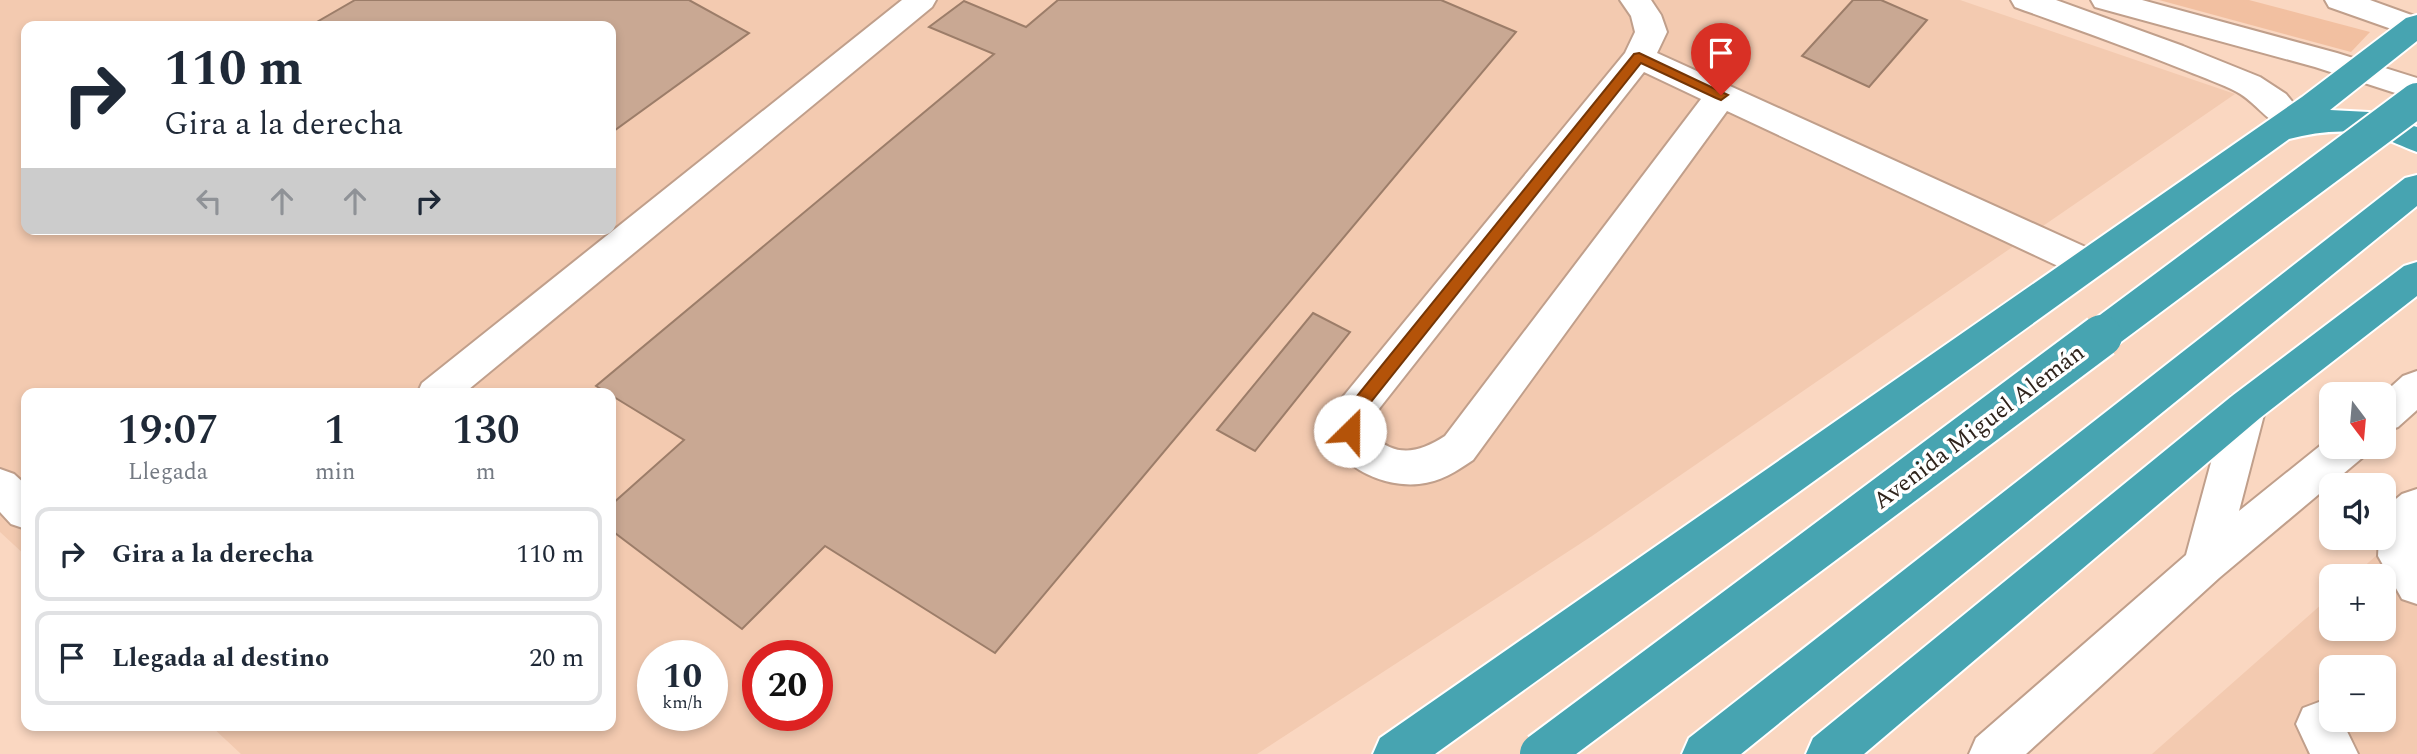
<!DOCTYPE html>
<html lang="es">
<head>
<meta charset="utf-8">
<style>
	:root { --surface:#fff; --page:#f6f6f7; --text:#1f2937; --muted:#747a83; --line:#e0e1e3 }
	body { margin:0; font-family:Spectral,serif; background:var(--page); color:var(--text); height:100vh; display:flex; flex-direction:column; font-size:26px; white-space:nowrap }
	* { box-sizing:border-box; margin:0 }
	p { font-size:23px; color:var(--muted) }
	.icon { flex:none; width:38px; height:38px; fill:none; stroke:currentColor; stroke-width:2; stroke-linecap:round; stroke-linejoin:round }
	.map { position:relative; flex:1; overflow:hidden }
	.drawer { position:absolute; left:21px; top:388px; width:595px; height:343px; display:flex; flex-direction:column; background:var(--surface); border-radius:14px; box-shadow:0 4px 10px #0003 }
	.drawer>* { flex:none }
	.guide { position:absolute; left:21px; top:21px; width:595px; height:214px; border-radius:14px; box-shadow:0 4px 10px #0003; background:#fff; color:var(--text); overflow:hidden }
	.needle { width:46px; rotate:164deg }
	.tools { position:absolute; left:2319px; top:382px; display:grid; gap:14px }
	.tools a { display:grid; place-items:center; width:77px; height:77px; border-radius:14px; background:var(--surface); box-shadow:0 4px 10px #0003; font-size:35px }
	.speed { position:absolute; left:637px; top:640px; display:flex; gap:14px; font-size:35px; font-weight:700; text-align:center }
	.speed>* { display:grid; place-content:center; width:91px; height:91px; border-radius:50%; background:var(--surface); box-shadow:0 4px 10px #0003; line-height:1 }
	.speed small { font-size:18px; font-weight:400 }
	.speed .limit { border:10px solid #d22; background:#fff; color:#111 }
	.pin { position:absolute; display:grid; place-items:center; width:60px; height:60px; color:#fff; margin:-72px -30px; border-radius:50% 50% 50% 0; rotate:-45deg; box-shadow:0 0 7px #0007 }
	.pin .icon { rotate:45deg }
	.me { position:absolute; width:77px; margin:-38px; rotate:23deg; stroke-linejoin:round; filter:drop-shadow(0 0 5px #0008) }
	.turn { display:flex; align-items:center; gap:24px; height:147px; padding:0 28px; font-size:32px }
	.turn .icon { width:91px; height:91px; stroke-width:2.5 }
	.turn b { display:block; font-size:49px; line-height:60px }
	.lanes { display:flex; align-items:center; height:66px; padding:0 28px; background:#0003; justify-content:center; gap:35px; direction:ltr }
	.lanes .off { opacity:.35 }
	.eta { display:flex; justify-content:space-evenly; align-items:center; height:119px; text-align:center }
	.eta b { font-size:42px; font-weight:600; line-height:49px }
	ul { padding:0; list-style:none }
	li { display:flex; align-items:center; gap:21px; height:94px; margin:0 14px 10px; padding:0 14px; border:4px solid var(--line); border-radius:14px }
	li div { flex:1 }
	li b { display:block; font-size:26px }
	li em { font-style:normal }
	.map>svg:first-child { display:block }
	.built { fill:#f3cab0; fill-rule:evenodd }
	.green { fill:#f2c0a1 }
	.building { fill:#c9a893; stroke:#9c7d69; stroke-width:2 }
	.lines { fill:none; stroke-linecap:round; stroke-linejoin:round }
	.minor-casing { stroke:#c09f8b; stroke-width:4 }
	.highway-casing { stroke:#fff; stroke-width:4 }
	.minor { fill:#fff; fill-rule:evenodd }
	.highway { fill:#47a4b1; fill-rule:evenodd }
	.highway-bridge-far1-casing { stroke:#fff; stroke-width:38; stroke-linecap:butt }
	.highway-bridge-casing { stroke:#fff; stroke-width:46; stroke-linecap:butt }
	.highway-bridge-far1 { stroke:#47a4b1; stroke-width:34 }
	.highway-bridge { stroke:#47a4b1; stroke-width:42 }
	.route { fill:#b45309; stroke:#753606; stroke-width:2 }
	.labels { text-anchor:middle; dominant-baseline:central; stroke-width:7; stroke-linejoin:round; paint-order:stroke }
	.street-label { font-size:24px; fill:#2f231b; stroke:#fff }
</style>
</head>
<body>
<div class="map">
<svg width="2417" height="754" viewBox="0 0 2417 754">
	<rect width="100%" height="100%" fill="#fad7c1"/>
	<path class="built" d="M0,0H1960L2235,94L1592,536L1257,754H241L211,726H611V394H26V556L0,532ZM26,26H611V229H26ZM653,656H712V716H653ZM758,656H817V716H758Z
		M2417,520V754H2152L2331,596V628H2384V576H2353ZM2331,667H2384V719H2331Z"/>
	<path class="green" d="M2159,0H2249L2370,32L2351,52Z"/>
	<path class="building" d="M355,0H689L749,33L611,133V26H310Z
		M1058,0H1441L1516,32L995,653L825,546L742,629L611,530V505L684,440L596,386L994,54L929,27L964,1L1026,27Z
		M1853,0H1881L1927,20L1869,87L1802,56Z
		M1313,313L1350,332L1255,451L1217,430Z"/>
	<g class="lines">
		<defs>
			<path id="minor" d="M902,0H936L932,7L463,394H417L422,383Z
				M1620,0H1651L1661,15L1667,32L1657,53L2101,254L2106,264L2101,274L2088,277L2075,274L1727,111L1473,460C1457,471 1440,482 1419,484C1376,489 1311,455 1337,404L1625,53L1635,32L1631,16ZM1644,72L1701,99L1445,436C1419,453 1396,458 1372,435L1371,419Z
				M2011,0H2056L2183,46L2260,77L2286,94L2308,121L2304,129C2276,137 2261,105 2237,92C2222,84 2204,78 2187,71C2131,48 2073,28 2015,7Z
				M2091,0H2142L2337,53L2417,78V100L2315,67L2095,7Z
				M2325,0H2370L2417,17V38L2329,7Z
				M2417,371V410L2398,427L2384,432L2383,394L2403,376Z
				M2246,391L2260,396L2266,407L2239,511L2331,437V446H2368L2362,458L2219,578L2026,754H1969L1976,738L2186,555L2226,407L2232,396Z
				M0,469L14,474L26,485V529L11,524L0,512Z
				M2417,489V604L2402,599L2378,556L2379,537H2384L2385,508L2402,494Z
				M2319,702L2331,707V719H2341L2358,754H2310L2296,724L2303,708Z"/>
			<path id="highway" d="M2417,15V41L2330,110L2369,112L2417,127V152C2403,147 2390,140 2376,136C2348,128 2317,132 2289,139L1435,754H1373L1380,738L2302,97L2406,18Z
				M2417,175V206L1741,754H1682L1689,738L2405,178Z
				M2417,262V296L2260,418L1864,754H1806L1813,738L2232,396L2404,266Z"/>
		</defs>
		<use href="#minor" class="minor-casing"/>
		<use href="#highway" class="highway-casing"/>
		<use href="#minor" class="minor"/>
		<use href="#highway" class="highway"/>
		<defs>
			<path id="highway-bridge-far1" d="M2099,337L2417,100"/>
			<path id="highway-bridge" d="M1541,754L2101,336"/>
		</defs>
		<use href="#highway-bridge-far1" class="highway-bridge-far1-casing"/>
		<use href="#highway-bridge" class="highway-bridge-casing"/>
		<use href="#highway-bridge-far1" class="highway-bridge-far1"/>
		<use href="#highway-bridge" class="highway-bridge"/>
	</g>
	<path class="route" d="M1639,53L1728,95L1721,100L1716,98L1641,63L1359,417L1356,436H1344L1342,431L1345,411L1634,54Z"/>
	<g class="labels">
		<g class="street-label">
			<text transform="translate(1979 427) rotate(-37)">Avenida Miguel Alemán</text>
		</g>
	</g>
</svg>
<div class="tools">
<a><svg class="needle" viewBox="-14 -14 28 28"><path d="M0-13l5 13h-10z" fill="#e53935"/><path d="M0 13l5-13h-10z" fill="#747a83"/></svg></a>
<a><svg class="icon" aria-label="sound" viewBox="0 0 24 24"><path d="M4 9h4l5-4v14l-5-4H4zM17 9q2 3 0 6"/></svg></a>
<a>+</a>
<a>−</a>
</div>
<div class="speed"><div>10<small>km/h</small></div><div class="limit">20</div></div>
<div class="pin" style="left:1721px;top:95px;background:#d93025"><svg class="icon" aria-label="arrive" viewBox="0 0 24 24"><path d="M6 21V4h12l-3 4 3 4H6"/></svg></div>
<svg class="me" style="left:1350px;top:431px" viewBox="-20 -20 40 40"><circle r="19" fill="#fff"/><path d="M0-13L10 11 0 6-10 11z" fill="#b45309"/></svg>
<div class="guide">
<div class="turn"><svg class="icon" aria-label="right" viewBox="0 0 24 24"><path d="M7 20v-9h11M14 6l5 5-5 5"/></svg><div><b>110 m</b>Gira a la derecha</div></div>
<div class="lanes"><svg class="icon off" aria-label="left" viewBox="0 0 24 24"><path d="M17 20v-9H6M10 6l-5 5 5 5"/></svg><svg class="icon off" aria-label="ahead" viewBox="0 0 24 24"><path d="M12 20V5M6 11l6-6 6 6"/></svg><svg class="icon off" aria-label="ahead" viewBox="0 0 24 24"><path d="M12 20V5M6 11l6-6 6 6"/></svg><svg class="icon" aria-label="right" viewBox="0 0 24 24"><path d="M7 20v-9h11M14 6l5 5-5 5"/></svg></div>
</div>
<section class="drawer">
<div class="eta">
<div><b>19:07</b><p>Llegada</p></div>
<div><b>1</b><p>min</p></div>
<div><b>130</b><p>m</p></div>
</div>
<ul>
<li><svg class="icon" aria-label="right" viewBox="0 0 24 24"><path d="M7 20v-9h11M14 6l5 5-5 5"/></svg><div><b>Gira a la derecha</b></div><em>110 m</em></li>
<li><svg class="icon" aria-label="arrive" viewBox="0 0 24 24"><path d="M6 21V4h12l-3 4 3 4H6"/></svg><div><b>Llegada al destino</b></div><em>20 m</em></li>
</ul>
</section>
</div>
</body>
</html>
